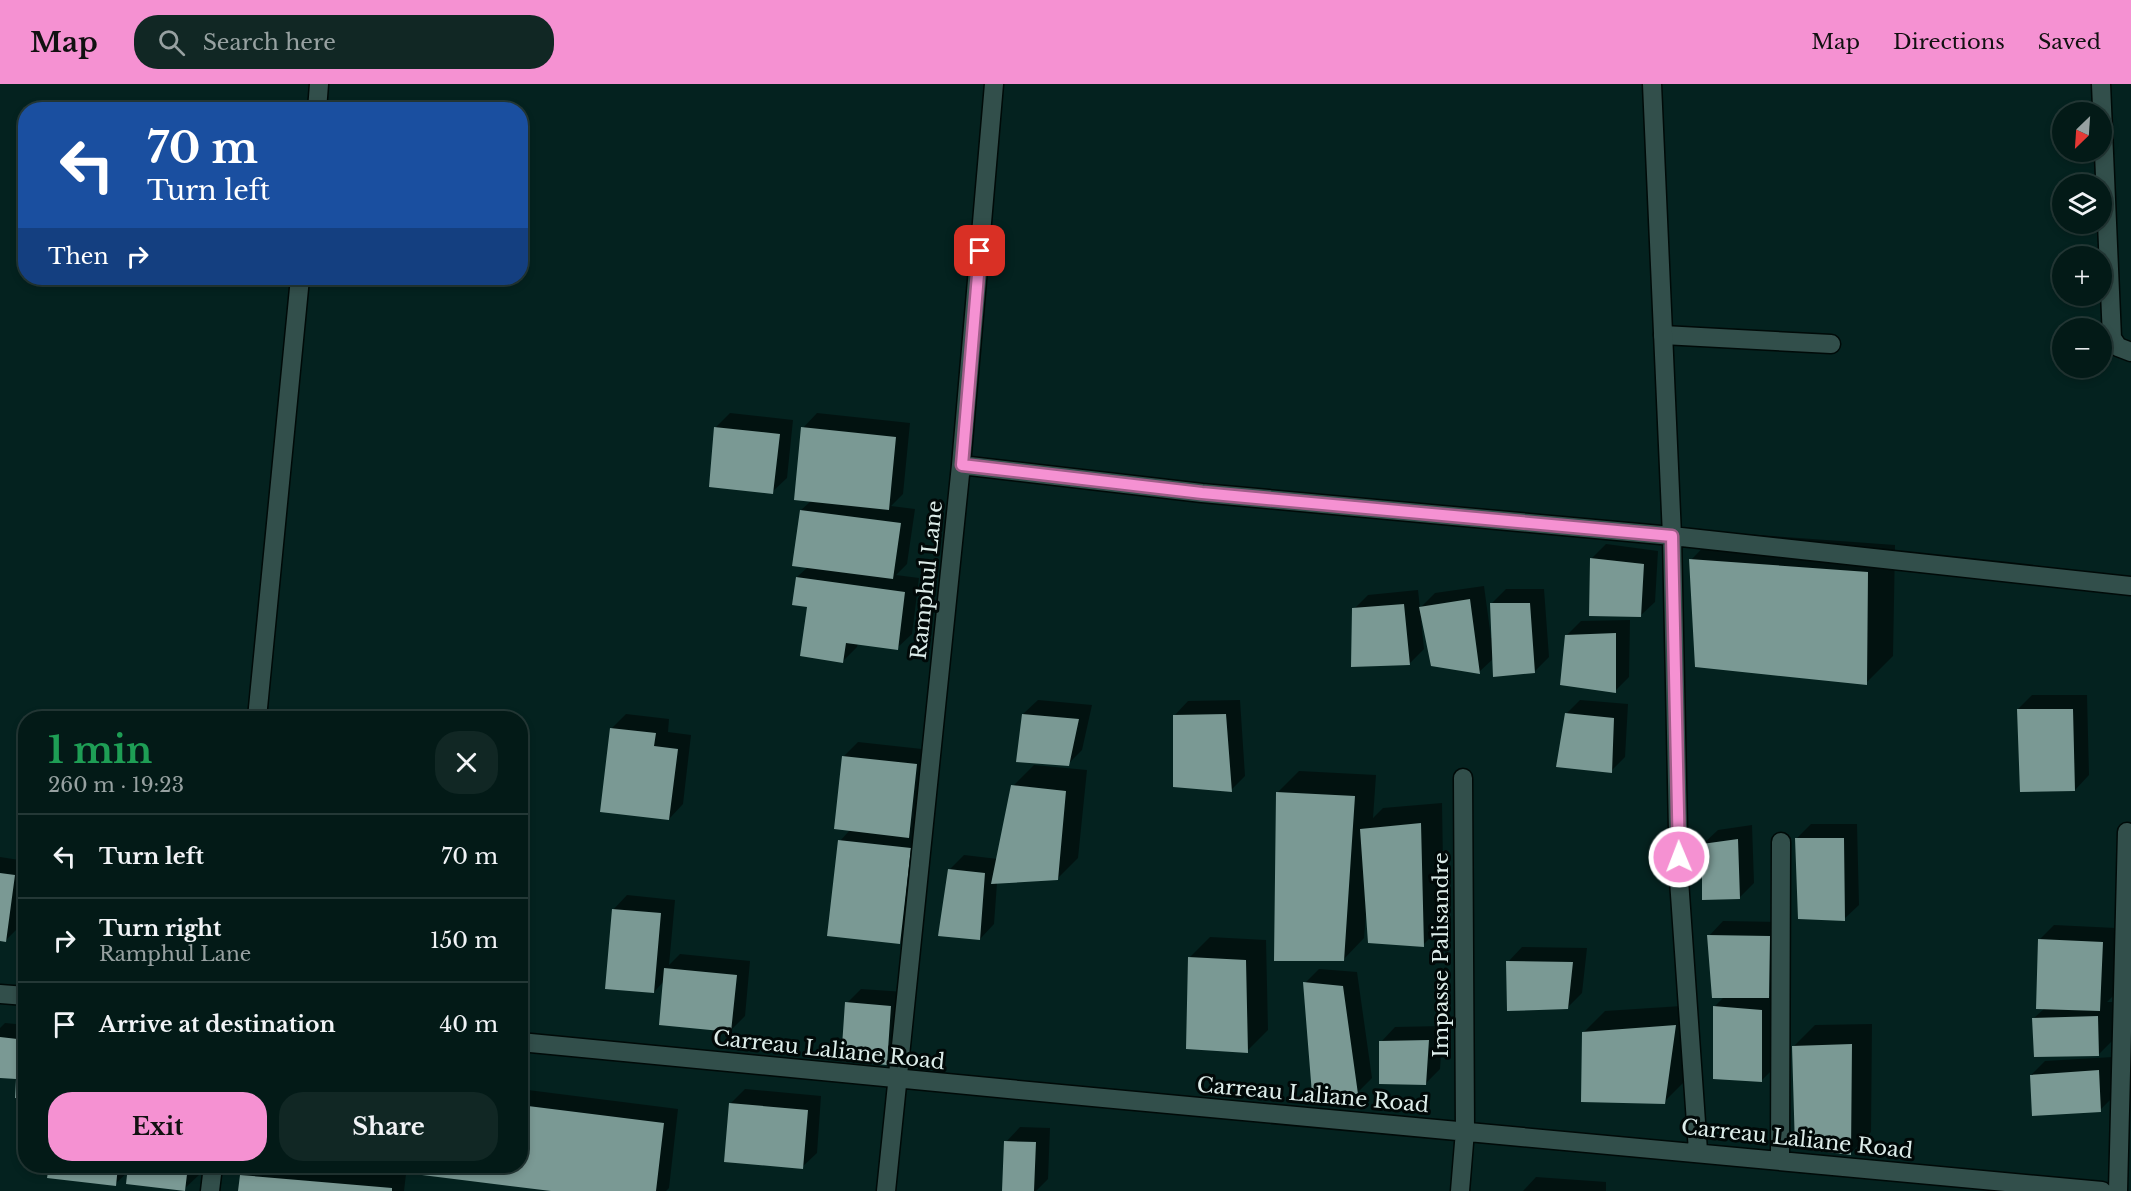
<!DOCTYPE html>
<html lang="en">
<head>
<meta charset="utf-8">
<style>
	:root { --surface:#031a17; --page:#112724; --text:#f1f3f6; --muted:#97a1a1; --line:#243836; --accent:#f591d2 }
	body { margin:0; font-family:"Libre Baskerville",serif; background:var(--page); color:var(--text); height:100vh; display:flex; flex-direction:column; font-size:22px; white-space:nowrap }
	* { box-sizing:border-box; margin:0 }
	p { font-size:20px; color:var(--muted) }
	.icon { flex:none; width:33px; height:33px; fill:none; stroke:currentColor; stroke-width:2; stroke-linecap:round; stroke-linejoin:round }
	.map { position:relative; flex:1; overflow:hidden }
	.details { position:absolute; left:18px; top:627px; width:510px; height:462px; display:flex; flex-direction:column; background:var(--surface); border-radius:24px; box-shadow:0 3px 9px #0003,0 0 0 2px var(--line) }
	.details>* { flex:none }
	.guide { position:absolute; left:18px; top:18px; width:510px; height:183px; border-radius:24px; box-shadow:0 3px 9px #0003,0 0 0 2px var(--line); background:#1a4fa0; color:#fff; overflow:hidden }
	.needle { width:39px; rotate:205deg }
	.fabs { position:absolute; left:2052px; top:18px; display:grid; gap:12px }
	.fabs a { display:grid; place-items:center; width:60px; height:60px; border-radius:50%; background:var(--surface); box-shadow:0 3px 9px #0003,0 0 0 2px var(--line); font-size:30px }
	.pin { position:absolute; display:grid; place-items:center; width:51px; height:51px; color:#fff; margin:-26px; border-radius:12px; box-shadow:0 3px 9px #0006 }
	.me { position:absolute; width:66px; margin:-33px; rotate:359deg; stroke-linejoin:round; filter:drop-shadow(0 0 4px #0008) }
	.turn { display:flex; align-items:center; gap:21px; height:126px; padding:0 30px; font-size:27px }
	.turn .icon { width:78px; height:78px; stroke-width:2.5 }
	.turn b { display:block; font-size:42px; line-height:51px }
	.then { display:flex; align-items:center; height:57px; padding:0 30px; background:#0003; gap:12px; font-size:22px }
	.round { display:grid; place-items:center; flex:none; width:63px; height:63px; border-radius:24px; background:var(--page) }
	.head { display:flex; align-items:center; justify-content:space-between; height:102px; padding:0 30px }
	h1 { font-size:36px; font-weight:700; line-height:45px; color:#1e9e55 }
	.action { display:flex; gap:12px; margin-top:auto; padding:12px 30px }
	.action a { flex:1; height:69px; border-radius:24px; background:var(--accent); color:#111; font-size:24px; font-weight:700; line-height:69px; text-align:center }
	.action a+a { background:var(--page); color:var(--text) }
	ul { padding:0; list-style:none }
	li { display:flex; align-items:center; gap:18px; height:84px; padding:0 30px; border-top:2px solid var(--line) }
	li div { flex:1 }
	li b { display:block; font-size:22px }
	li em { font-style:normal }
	header { display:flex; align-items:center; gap:36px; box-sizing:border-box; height:84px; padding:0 30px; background:var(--accent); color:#111 }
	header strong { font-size:28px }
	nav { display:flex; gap:33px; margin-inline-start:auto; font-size:21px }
	.search { width:420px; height:54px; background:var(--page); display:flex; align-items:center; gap:15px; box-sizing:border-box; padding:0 21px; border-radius:24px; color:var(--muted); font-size:22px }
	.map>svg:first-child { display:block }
	.shadow { fill:#0007 }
	.building { fill:#7a9994 }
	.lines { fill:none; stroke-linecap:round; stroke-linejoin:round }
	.lane-casing { stroke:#000a08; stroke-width:21 }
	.street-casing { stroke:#000a08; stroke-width:21 }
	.lane { stroke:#324f4b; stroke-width:18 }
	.street { stroke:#324f4b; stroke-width:18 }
	.route-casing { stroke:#9f5e88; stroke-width:15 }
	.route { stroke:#f591d2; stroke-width:10 }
	.labels { text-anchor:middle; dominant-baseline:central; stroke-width:6; stroke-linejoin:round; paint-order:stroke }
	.street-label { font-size:21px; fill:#dcece9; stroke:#010908 }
</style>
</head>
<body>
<header>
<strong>Map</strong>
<div class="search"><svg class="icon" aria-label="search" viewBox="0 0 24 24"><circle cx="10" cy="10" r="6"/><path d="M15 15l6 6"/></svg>Search here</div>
<nav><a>Map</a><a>Directions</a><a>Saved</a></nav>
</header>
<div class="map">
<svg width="2131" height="1107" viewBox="0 0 2131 1107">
	<rect width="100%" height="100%" fill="#04221f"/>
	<path class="shadow" d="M730,329L793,336L787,394L772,408L716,343Z
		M817,329L910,339L903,410L891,422L915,425L907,480L896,491L919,494L912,550L897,564L858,559L857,563L843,577L809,522L797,493L808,483L801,426L811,417L803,344Z
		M1718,448L1895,461L1893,572L1866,599L1691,476Z
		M1606,460L1658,467L1655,518L1640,532L1592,474Z
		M1484,502L1491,554H1493L1492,519L1506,505H1544L1549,573L1534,588L1494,574L1479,588L1423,534L1421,535L1424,565L1409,580L1354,525L1368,511L1418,506L1420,524L1435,509Z
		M1630,536L1629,593L1615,607L1567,551L1581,537Z
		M2032,611H2087L2089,691L2075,706L2018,625Z
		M1038,616L1092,621L1082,666L1068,680L1023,630Z
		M1240,616L1245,692L1231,706L1174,632L1188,617Z
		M1580,616L1628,620L1625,673L1611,687L1566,630Z
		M626,630L669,635L668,648L691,651L683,720L669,735L612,644Z
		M858,658L931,666L923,738L912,749L924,750L914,844L900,859L840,757L850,746L844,672Z
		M1034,681L1087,686L1078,774L1057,795L997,799L994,840L980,855L950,785L964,771L998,775L1013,702Z
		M1299,687L1376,691L1373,734L1383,724L1442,719L1444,840L1423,861L1366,830L1364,854L1343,876L1278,708Z
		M1811,740H1857L1859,821L1844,835L1797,754Z
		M1752,741L1754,799L1740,813L1703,760L1718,746Z
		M0,773L26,777V798L20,842L6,856L0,855Z
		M627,811L675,816L669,881L680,870L750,877L745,932L730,947L664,897L654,908L613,826Z
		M1723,837L1784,838L1783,898L1769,912H1776V982L1762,996L1714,923L1725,912L1709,852Z
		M2054,841L2116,844L2114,911L2107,918H2112L2113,956L2099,970L2034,934L2045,924L2039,856Z
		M1210,853L1266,856L1268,946L1247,967L1189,874Z
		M1522,863L1587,864L1582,909L1567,924L1508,878Z
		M1319,885L1357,888L1372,994L1358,1008H1314L1305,899Z
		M861,905L905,908L900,965L886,980L847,919Z
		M1697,921L1685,997L1664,1018L1584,948L1605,927Z
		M5,939L26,941V1014L18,994L0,992V944Z
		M1872,940L1871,1048L1850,1070L1794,962L1815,941Z
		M1443,942L1440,985L1425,1000L1381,958L1395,943Z
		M2113,973L2114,1012L2100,1026L2031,991L2045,977Z
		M520,1005L678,1025L669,1104L666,1107H563L424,1090L425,1082H520Z
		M745,1005L821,1012L817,1069L802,1083L730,1020Z
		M1020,1043L1050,1044L1048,1095L1036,1107H1003L1006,1058Z
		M50,1082H200L199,1091L184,1105L129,1087L115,1100L49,1093Z
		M251,1082H362L357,1086L406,1090L404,1107H240L241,1092Z
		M1536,1093L1606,1098V1107H1523Z"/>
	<path class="building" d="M714,343L780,350L773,410L709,403Z
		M801,343L896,353L889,426L794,416Z
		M800,426L901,439L893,495L792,482Z
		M1590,474L1644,480L1641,533L1589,532Z
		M1689,475L1868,488L1867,601L1695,583Z
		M796,493L905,508L898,566L846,559L843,579L800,572L807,523L792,521Z
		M1470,515L1480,590L1431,582L1419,523Z
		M1490,519H1530L1535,589L1493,593Z
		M1404,520L1410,581L1351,583L1352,524Z
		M1616,549V609L1560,601L1565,551Z
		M2017,625H2073L2075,707L2020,708Z
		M1565,629L1614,634L1612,689L1556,683Z
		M1022,630L1079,635L1069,682L1016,678Z
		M1226,630L1232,708L1173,703V631Z
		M610,644L656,649L654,662L678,665L669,736L600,728Z
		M842,672L917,680L909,754L834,745Z
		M1011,701L1066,707L1058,796L991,800Z
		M1276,708L1355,712L1344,877H1274Z
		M1421,739L1424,863L1368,859L1360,745Z
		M1795,754H1844L1845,837L1798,835Z
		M1738,755L1740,815L1702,816V760Z
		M838,756L911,764L900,860L827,852Z
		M948,785L985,789L980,856L938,852Z
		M0,789L15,791L6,858L0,857Z
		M612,825L661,829L654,909L605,905Z
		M1707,851L1770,852L1769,914H1712Z
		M2038,855L2103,858L2100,927L2036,925Z
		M1188,873L1246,876L1248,969L1186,965Z
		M1506,877L1573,878L1568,925L1507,927Z
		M664,884L737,891L731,948L659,941Z
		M1303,898L1343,902L1358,1010H1312Z
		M845,918L891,922L887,981L841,977Z
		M1713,922L1762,926V998L1713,995Z
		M2098,932L2099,972L2034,973L2032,934Z
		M1676,941L1665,1020L1581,1018L1582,948Z
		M0,953L26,956V1015L15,1014L16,995L0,994Z
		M1429,956L1426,1001L1379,1000V957Z
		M1852,960L1851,1071L1795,1064L1792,962Z
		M2099,986L2101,1028L2032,1032L2030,991Z
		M729,1019L808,1026L803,1085L724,1078Z
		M520,1021L664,1039L656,1107H551L422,1091L423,1082H520Z
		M1004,1057L1036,1058L1034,1107H1002Z
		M49,1082H118L116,1102L47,1094Z
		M128,1082H188L185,1107L126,1100Z
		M331,1082H360L359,1086L331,1083Z
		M240,1091L392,1104V1107H238Z"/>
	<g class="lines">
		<defs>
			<path id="lane" d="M1663,251L1831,260"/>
			<path id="street" d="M1652,0L1672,452L1679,796L1698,1067
				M2101,0L2112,254L2118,263L2131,268
				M317,26L319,0
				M961,381L1202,409L1672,452L2131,502
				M257,634L300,194
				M0,910L26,912
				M520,958C1047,1011 1575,1056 2102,1107
				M1780,1076L1781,758
				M210,1107L213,1082
				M886,1107L961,381L994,0
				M1460,1107L1465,1047L1463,694
				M2118,1107L2127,748"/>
		</defs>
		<use href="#lane" class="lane-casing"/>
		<use href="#street" class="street-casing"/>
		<use href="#lane" class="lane"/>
		<use href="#street" class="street"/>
	</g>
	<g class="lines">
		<defs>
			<path id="route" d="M980,167L962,381L1202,409L1672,452L1679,773"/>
		</defs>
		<use href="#route" class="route-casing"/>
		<use href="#route" class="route"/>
	</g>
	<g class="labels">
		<g class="street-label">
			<text transform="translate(927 496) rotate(-84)">Ramphul Lane</text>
			<text transform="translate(1441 871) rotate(-90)">Impasse Palisandre</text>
			<text transform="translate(829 966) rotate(6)">Carreau Laliane Road</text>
			<text transform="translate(1313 1011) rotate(5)">Carreau Laliane Road</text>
			<text transform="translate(1797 1055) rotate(6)">Carreau Laliane Road</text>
		</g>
	</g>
</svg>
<div class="fabs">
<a><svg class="needle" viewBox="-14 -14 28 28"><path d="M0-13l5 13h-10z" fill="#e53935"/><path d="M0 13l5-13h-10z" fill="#97a1a1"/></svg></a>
<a><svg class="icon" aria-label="layers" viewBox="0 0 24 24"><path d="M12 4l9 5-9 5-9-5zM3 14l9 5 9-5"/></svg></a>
<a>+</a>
<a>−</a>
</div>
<div class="pin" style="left:980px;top:167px;background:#d93025"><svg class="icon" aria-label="arrive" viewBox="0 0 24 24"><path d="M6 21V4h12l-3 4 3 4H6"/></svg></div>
<svg class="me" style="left:1679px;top:773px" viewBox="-20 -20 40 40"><circle r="17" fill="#f591d2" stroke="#fff" stroke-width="3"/><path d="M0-11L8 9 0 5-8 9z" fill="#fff"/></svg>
<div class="guide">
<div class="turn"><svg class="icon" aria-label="left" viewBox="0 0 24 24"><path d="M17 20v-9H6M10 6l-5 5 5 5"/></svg><div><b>70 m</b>Turn left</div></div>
<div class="then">Then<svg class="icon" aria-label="right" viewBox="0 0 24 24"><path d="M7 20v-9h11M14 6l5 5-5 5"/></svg></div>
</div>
<section class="details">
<div class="head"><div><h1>1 min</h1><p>260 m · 19:23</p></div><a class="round"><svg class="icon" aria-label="close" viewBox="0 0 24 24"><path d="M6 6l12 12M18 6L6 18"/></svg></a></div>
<ul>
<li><svg class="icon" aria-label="left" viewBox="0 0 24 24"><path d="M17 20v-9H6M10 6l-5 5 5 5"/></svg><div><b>Turn left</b></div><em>70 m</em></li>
<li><svg class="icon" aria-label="right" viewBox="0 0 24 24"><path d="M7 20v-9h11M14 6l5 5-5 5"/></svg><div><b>Turn right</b><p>Ramphul Lane</p></div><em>150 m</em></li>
<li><svg class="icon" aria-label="arrive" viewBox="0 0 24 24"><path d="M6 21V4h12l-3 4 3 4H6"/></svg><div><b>Arrive at destination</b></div><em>40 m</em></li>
</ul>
<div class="action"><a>Exit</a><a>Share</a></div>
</section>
</div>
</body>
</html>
